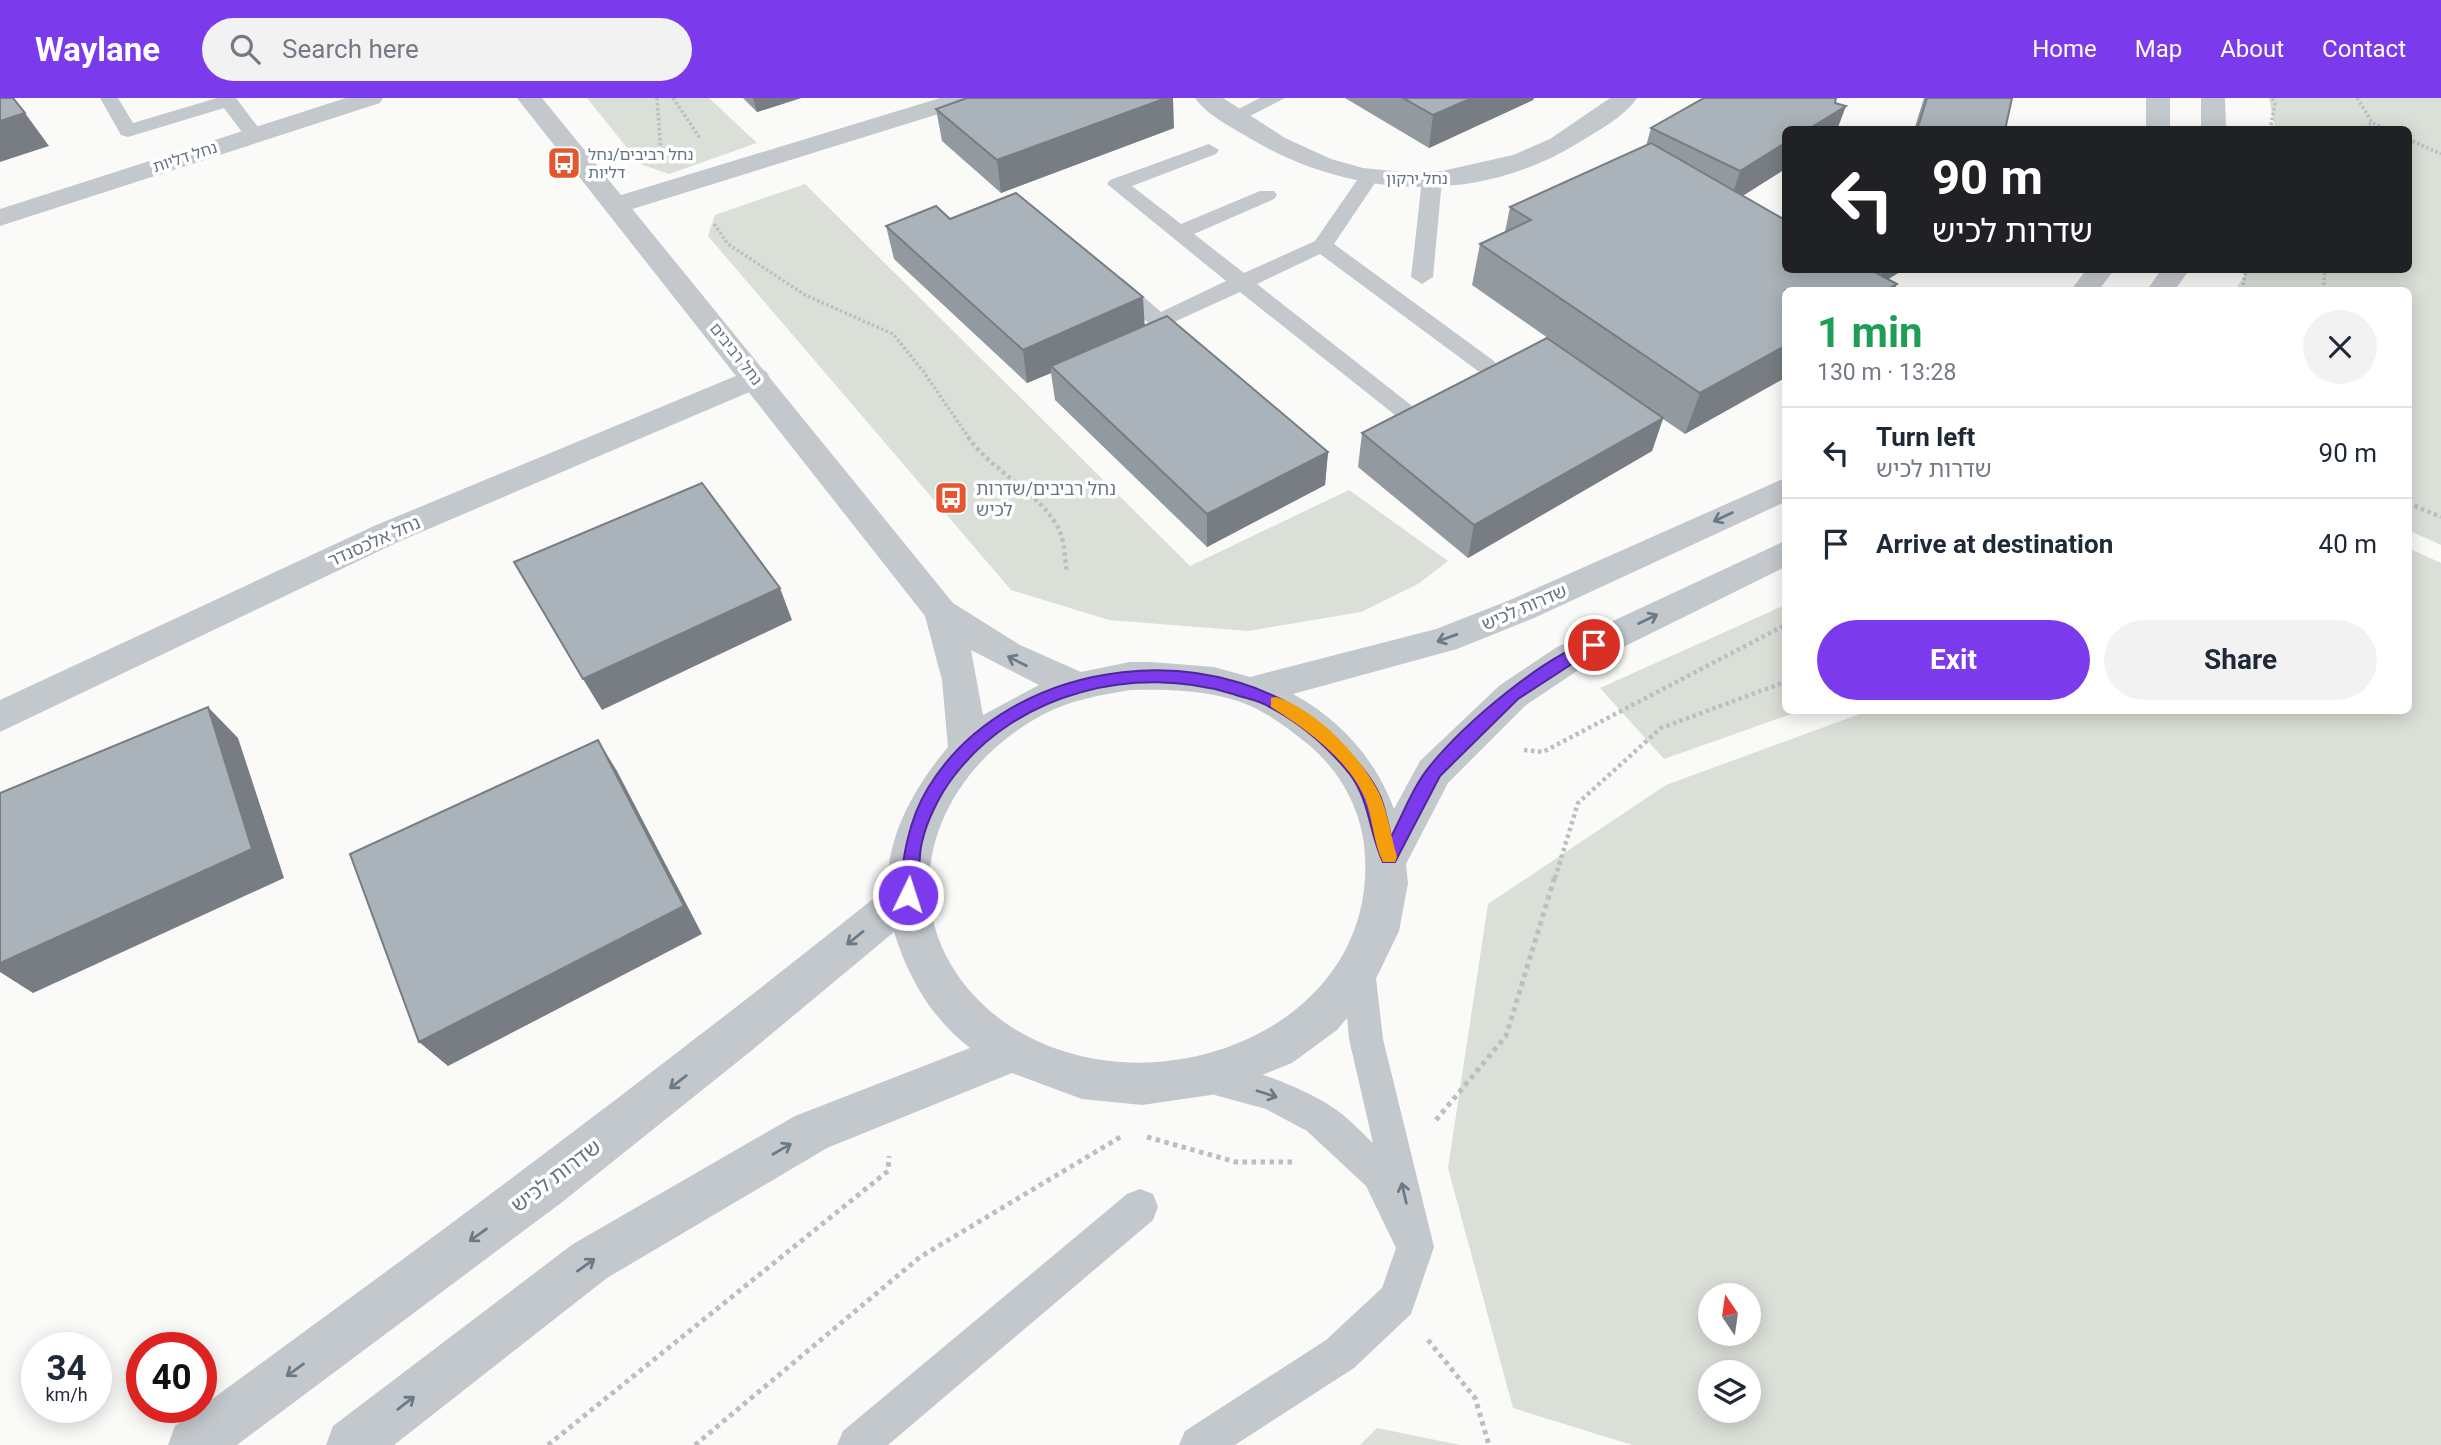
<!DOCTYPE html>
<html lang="en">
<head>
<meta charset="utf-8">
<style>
	:root { --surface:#fff; --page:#f2f2f3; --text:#1f2937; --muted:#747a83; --line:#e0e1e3; --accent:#7c3aed }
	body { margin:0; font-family:Roboto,"Noto Sans Hebrew",sans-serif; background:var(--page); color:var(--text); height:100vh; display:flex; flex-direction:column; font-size:26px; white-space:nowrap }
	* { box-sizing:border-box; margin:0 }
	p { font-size:23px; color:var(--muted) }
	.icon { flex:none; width:38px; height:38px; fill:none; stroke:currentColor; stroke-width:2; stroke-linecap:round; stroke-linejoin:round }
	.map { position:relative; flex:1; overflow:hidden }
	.side { position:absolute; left:1782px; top:189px; width:630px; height:427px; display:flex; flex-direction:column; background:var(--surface); border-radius:10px; box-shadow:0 4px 18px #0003 }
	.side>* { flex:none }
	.hud { position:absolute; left:1782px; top:28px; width:630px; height:147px; border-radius:10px; box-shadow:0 4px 18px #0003; background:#202124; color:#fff; overflow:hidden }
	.needle { width:46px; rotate:347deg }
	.fabs { position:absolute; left:1698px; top:1185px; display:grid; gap:14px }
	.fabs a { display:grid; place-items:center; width:63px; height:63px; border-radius:50%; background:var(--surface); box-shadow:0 4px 18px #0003; font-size:35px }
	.speed { position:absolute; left:21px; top:1234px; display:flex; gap:14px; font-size:35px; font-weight:700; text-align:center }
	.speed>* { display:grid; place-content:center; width:91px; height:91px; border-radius:50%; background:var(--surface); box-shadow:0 4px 18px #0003; line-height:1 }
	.speed small { font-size:18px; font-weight:400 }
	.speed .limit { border:10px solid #d22; background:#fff; color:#111 }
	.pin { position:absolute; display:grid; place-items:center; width:60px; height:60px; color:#fff; margin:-30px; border:4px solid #fff; border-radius:50%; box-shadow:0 2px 7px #0007 }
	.me { position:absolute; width:77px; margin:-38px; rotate:4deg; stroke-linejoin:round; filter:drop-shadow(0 0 5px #0008) }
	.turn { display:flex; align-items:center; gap:24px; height:147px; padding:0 35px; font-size:32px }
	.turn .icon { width:91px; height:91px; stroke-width:2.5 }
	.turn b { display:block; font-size:49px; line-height:60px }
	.round { display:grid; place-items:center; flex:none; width:74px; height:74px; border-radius:37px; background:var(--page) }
	.head { display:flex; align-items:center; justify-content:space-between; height:119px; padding:0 35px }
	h1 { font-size:42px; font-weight:700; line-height:52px; color:#1e9e55 }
	.primary-button { display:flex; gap:14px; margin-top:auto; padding:14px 35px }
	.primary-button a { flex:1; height:80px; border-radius:42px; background:var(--accent); color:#fff; font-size:28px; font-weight:700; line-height:80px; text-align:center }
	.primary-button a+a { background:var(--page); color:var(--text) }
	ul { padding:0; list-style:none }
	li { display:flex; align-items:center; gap:21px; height:91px; padding:0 35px; border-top:2px solid var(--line) }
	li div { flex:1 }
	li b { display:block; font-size:26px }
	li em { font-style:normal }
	header { display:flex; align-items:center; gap:42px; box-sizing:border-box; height:98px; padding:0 35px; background:var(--accent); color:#fff }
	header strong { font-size:33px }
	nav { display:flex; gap:38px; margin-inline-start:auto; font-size:24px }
	.search { width:490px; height:63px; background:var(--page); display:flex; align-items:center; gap:18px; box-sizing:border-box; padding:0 24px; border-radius:38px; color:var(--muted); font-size:26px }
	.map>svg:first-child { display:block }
	.green { fill:#dadfd7; fill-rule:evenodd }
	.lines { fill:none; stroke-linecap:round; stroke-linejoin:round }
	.path-far2 { stroke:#bbbfc2; stroke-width:3.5; stroke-dasharray:2.5 2.5; stroke-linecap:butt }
	.path-far1 { stroke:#bbbfc2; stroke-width:4.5; stroke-dasharray:3.5 3.5; stroke-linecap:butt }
	.path { stroke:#bbbfc2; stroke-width:5; stroke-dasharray:4.5 4.5; stroke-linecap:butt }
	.service { fill:#c3c8cc; fill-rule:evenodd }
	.minor { fill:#c3c8cc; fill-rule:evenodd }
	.tertiary { fill:#c3c8cc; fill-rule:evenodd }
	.wall { fill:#929a9f }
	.shaded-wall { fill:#777d82 }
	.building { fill:#aab3b9; stroke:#777d82; stroke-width:2 }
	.oneway { stroke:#6a7a87 }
	.route { fill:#7c3aed; stroke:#51269a; stroke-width:2 }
	.slow { fill:#f59e0b }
	.labels { text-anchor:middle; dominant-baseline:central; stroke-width:7; stroke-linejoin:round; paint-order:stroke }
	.far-poi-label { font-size:16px; fill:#657683; stroke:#fff; text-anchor:start }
	.far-street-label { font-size:16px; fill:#657683; stroke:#fff }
	.poi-label { font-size:18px; fill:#657683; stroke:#fff; text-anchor:start }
	.street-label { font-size:18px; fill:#657683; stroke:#fff }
	.near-street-label { font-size:21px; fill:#657683; stroke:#fff }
</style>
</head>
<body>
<header>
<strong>Waylane</strong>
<div class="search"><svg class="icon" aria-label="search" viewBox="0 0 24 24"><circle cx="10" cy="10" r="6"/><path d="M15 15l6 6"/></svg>Search here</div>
<nav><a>Home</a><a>Map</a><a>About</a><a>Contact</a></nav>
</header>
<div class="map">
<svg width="2441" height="1347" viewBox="0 0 2441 1347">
	<rect width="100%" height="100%" fill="#fafaf8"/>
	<path class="green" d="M587,0H709L757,45L669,76L640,66Z
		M2269,0H2441V447L2408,432V192H2235L2248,172H2408V32L2275,31Z
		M805,86L1190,468L1349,392L1448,463L1418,486L1361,514L1248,533L1109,522L1011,492L708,138L715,117Z
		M2408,450L2441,465V1347H1632L1513,1310L1448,1070L1488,806L1666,687L1868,613L2408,612ZM1748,1197V1236H1710V1197ZM1748,1274V1312H1710V1274Z
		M1785,507V612L1800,613L1664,661L1600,590Z
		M1377,1330L1460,1347H1360Z"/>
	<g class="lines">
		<path class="path-far2" d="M657,0L661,55
			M673,0L700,40
			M2357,0L2372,24L2362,32
			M2373,25L2388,32
			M2270,32L2275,6L2272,0
			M2408,41L2441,56
			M714,126L728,146L805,197L893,236L923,273L969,340
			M2242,192L2246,172
			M2323,192L2325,172"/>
		<path class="path-far1" d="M968,339C991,373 1042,395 1059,432C1065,444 1065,462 1067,475
			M2408,405L2441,419
			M1524,652L1543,654L1785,527
			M1555,780L1578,705L1661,630L1785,584"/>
		<path class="path" d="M1436,1022L1506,938L1555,778
			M1147,1039L1236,1064H1292
			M1428,1242L1475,1300L1489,1347
			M548,1347L888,1073L889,1058
			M695,1347L920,1159L1122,1038"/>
		<path class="service" d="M100,0H118L133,25L217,0H236L264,37L261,41H247L224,10L128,39L121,37Z
			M1260,0H1285L1240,23H1226L1223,19Z
			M1209,46L1219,52L1216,56L1132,88L1181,126L1260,93H1274L1277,97L1274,101L1194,136L1244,175L1315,143L1362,75H1376L1379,79L1334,146L1494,263L1498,268L1494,273H1478L1320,156L1257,186L1411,307L1415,312L1411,317H1395L1240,194L1174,224L1199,248L1196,253H1180L1103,185L1106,180H1122L1161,214L1226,183L1107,86L1110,82Z
			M1432,76L1442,82L1433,179L1422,186L1411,179L1422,82Z
			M1359,857L1371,862L1375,872L1383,941L1434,1149L1411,1216L1354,1270L1235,1347H1179L1185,1333L1326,1242L1382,1190L1396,1150L1366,1088L1307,1033L1266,1011L1189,990L1184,978L1189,966C1218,955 1305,990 1332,1009C1347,1018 1360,1033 1373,1045L1349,941L1343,872L1347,862Z
			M1140,1091L1153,1096L1158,1109L1153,1122L888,1347H837L843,1333L1127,1096Z"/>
		<path class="minor" d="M346,0H383L380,5L0,128V111Z
			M940,0H977L974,5L626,113H608L604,107L608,101Z
			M1195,0H1223L1285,40L1331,61L1363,70L1402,74L1442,73L1513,57L1550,41L1610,0H1637C1624,19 1598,33 1578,45C1475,109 1347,100 1246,38C1229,28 1206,16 1195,0Z
			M755,270L766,273L770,280L766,287L398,444L0,634V602L374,428Z"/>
		<path class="tertiary" d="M517,0H542L953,505L1020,547L1081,574L1130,564H1151L1214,569L1250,579L1436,531L1510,502L1785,380V404L1534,520L1457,551L1293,596C1340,621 1376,662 1394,711L1420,663L1500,587L1557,549L1785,443V469L1583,569L1526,607L1448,685L1406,766L1408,785L1399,833L1371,891L1337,932L1292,965L1211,997L1142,1007L1082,1001L1012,975L827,1050L607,1180L394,1347H326L333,1328L573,1146L795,1018L970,950C931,920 908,879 894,834L751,953L561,1105L237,1347H168L175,1328C416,1153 655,976 888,789C886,738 916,687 948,649L942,582L925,518ZM971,552L1039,587L983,617ZM1130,592C1166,591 1204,592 1238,603C1266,613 1287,629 1309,647C1342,675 1363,715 1365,758C1372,878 1269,956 1157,964C1104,968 1048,955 1004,924C882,834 919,682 1044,616C1071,602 1100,597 1130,592Z
			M2146,0H2170V32H2146Z
			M2201,0H2225L2226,32H2201Z
			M2086,172H2114L2099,192H2071Z
			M2161,172H2189L2175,192H2147Z"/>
	</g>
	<path class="wall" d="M743,0H801L757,14Z
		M1345,0H1534L1533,2L1429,50Z
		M1924,0H2012L2005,32H1914Z
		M936,11L1174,30L1001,95L942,43Z
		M1651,30L1785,32V71L1742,98L1785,172H1903L1888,181L1897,186L1894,192H1785L1685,336L1663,321L1652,353L1468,460L1358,369L1362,335L1631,298L1472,187L1480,146L1505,134L1510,109L1646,48Z
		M950,121L1145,227L1328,354L1325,387L1207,449L1055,302L1051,275L1027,285L894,161L886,128Z"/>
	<path class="shaded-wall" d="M753,0H801L757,14Z
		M1166,0H1173L1174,30L1001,95L997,62Z
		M1472,0H1534L1533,2L1429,50L1433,17Z
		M1846,8L1837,32H1807Z
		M25,15L49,48L0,64V23Z
		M1785,45V71L1730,106L1740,73Z
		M1883,172H1903L1874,190Z
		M1897,186L1894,192H1886Z
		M1143,199L1145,232L1051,268V275L1027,285L1023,252Z
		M1785,248V280L1685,336L1700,295Z
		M1663,320L1652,353L1468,460L1474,427Z
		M1328,354L1325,387L1207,449V416Z
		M780,490L792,522L602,612L583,581Z
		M208,609L238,640L284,780L33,895L0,874V865Z
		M598,642L617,673L702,836L448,968L419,944Z"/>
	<path class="building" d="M0,0H13L25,15L0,23Z
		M967,0H1166L997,62L936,11Z
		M1403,0H1472L1433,17Z
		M1704,0H1836L1835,5L1846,8L1807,32H1785V45L1740,73L1651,30Z
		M1927,0H2012L2005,32H1917Z
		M1651,45L1785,122V172H1871L1897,186L1886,192H1785V248L1700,295L1480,146L1531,122L1510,109Z
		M1016,95L1143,199L1023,252L886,128L936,108L950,121Z
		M1167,218L1328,354L1207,416L1051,268Z
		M1547,240L1663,320L1474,427L1362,335Z
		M702,385L780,490L583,581L514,464Z
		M208,609L252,751L0,865V695Z
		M598,642L684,808L419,944L350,756Z"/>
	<defs><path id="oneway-shaft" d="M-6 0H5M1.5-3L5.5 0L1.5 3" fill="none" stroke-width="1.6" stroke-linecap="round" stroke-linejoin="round" transform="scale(1.75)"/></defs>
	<g class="oneway">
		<use href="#oneway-shaft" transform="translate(1723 419) rotate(155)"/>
		<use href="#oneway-shaft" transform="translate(1648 521) rotate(-26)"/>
		<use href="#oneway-shaft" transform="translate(1447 540) rotate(160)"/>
		<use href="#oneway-shaft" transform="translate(1017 563) rotate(-153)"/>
		<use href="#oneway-shaft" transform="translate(855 840) rotate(141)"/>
		<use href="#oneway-shaft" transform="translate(678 984) rotate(142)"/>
		<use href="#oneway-shaft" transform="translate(1267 996) rotate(18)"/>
		<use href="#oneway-shaft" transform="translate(782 1051) rotate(-30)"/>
		<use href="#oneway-shaft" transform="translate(1404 1095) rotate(-103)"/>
		<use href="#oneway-shaft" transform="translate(478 1137) rotate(144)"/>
		<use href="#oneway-shaft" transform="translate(586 1167) rotate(-35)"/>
		<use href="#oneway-shaft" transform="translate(295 1272) rotate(144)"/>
		<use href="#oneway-shaft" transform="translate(406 1305) rotate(-38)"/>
	</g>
	<path class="route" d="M1594,542L1601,547L1518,601L1440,678L1395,764H1383C1369,735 1370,702 1349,675C1327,648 1299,624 1268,608C1258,602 1244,600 1233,596C1135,566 1018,594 954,678C940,696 927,722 922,744C917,763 922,785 914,802L908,804L899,797C903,759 908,723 928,690C1010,555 1228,532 1338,643C1354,660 1370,676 1380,698C1385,710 1388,725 1391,739C1403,716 1414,687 1430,668C1464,626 1543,558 1594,542Z"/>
	<path class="slow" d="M1276,599C1317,612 1360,658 1379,695C1388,714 1391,739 1397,759L1395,764H1383C1373,744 1373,720 1365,700C1348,661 1306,631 1271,609V600Z"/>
	<defs>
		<symbol id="bus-square" viewBox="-11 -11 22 22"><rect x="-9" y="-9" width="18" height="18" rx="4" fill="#e4572e" stroke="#fff"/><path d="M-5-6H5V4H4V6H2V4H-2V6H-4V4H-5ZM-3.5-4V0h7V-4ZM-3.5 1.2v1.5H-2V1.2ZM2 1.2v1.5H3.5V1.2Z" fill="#fff"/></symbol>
	</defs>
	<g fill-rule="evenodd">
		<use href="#bus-square" x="545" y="46" width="38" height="38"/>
		<use href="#bus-square" x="932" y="381" width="38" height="38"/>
	</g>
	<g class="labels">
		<g class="far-poi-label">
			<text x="588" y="56">נחל רביבים/נחל<tspan x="588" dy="18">דליות</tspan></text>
		</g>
		<g class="far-street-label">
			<text transform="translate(185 59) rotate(-18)">נחל דליות</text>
			<text x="1417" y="80">נחל ירקון</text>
			<text transform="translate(736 256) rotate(52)">נחל רביבים</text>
		</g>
		<g class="poi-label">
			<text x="976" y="390">נחל רביבים/שדרות<tspan x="976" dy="21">לכיש</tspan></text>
		</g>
		<g class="street-label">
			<text transform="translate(374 443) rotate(-24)">נחל אלכסנדר</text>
			<text transform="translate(1524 509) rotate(-23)">שדרות לכיש</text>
		</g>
		<g class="near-street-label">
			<text transform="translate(556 1078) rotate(-37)">שדרות לכיש</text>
		</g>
	</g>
</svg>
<div class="fabs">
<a><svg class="needle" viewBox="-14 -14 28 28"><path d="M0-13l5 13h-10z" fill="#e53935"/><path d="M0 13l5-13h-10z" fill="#747a83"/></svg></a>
<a><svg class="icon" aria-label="layers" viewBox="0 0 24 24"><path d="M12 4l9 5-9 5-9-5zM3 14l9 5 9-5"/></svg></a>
</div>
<div class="speed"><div>34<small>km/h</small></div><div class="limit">40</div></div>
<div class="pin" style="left:1594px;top:547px;background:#d93025"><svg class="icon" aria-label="arrive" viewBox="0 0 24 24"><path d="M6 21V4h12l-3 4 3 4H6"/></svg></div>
<svg class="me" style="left:908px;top:797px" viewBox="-20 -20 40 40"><circle r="17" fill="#7c3aed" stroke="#fff" stroke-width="3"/><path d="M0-11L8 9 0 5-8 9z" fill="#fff"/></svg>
<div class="hud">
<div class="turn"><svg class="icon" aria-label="left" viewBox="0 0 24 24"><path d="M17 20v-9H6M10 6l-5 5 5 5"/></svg><div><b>90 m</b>שדרות לכיש</div></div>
</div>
<section class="side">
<div class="head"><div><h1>1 min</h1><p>130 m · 13:28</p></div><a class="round"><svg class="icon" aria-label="close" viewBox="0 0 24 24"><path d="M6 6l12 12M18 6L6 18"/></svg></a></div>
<ul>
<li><svg class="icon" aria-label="left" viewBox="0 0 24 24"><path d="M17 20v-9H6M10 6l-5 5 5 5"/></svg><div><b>Turn left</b><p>שדרות לכיש</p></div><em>90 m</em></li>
<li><svg class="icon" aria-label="arrive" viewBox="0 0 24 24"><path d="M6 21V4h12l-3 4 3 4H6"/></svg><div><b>Arrive at destination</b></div><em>40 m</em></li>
</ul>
<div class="primary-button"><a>Exit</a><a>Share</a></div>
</section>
</div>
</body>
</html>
